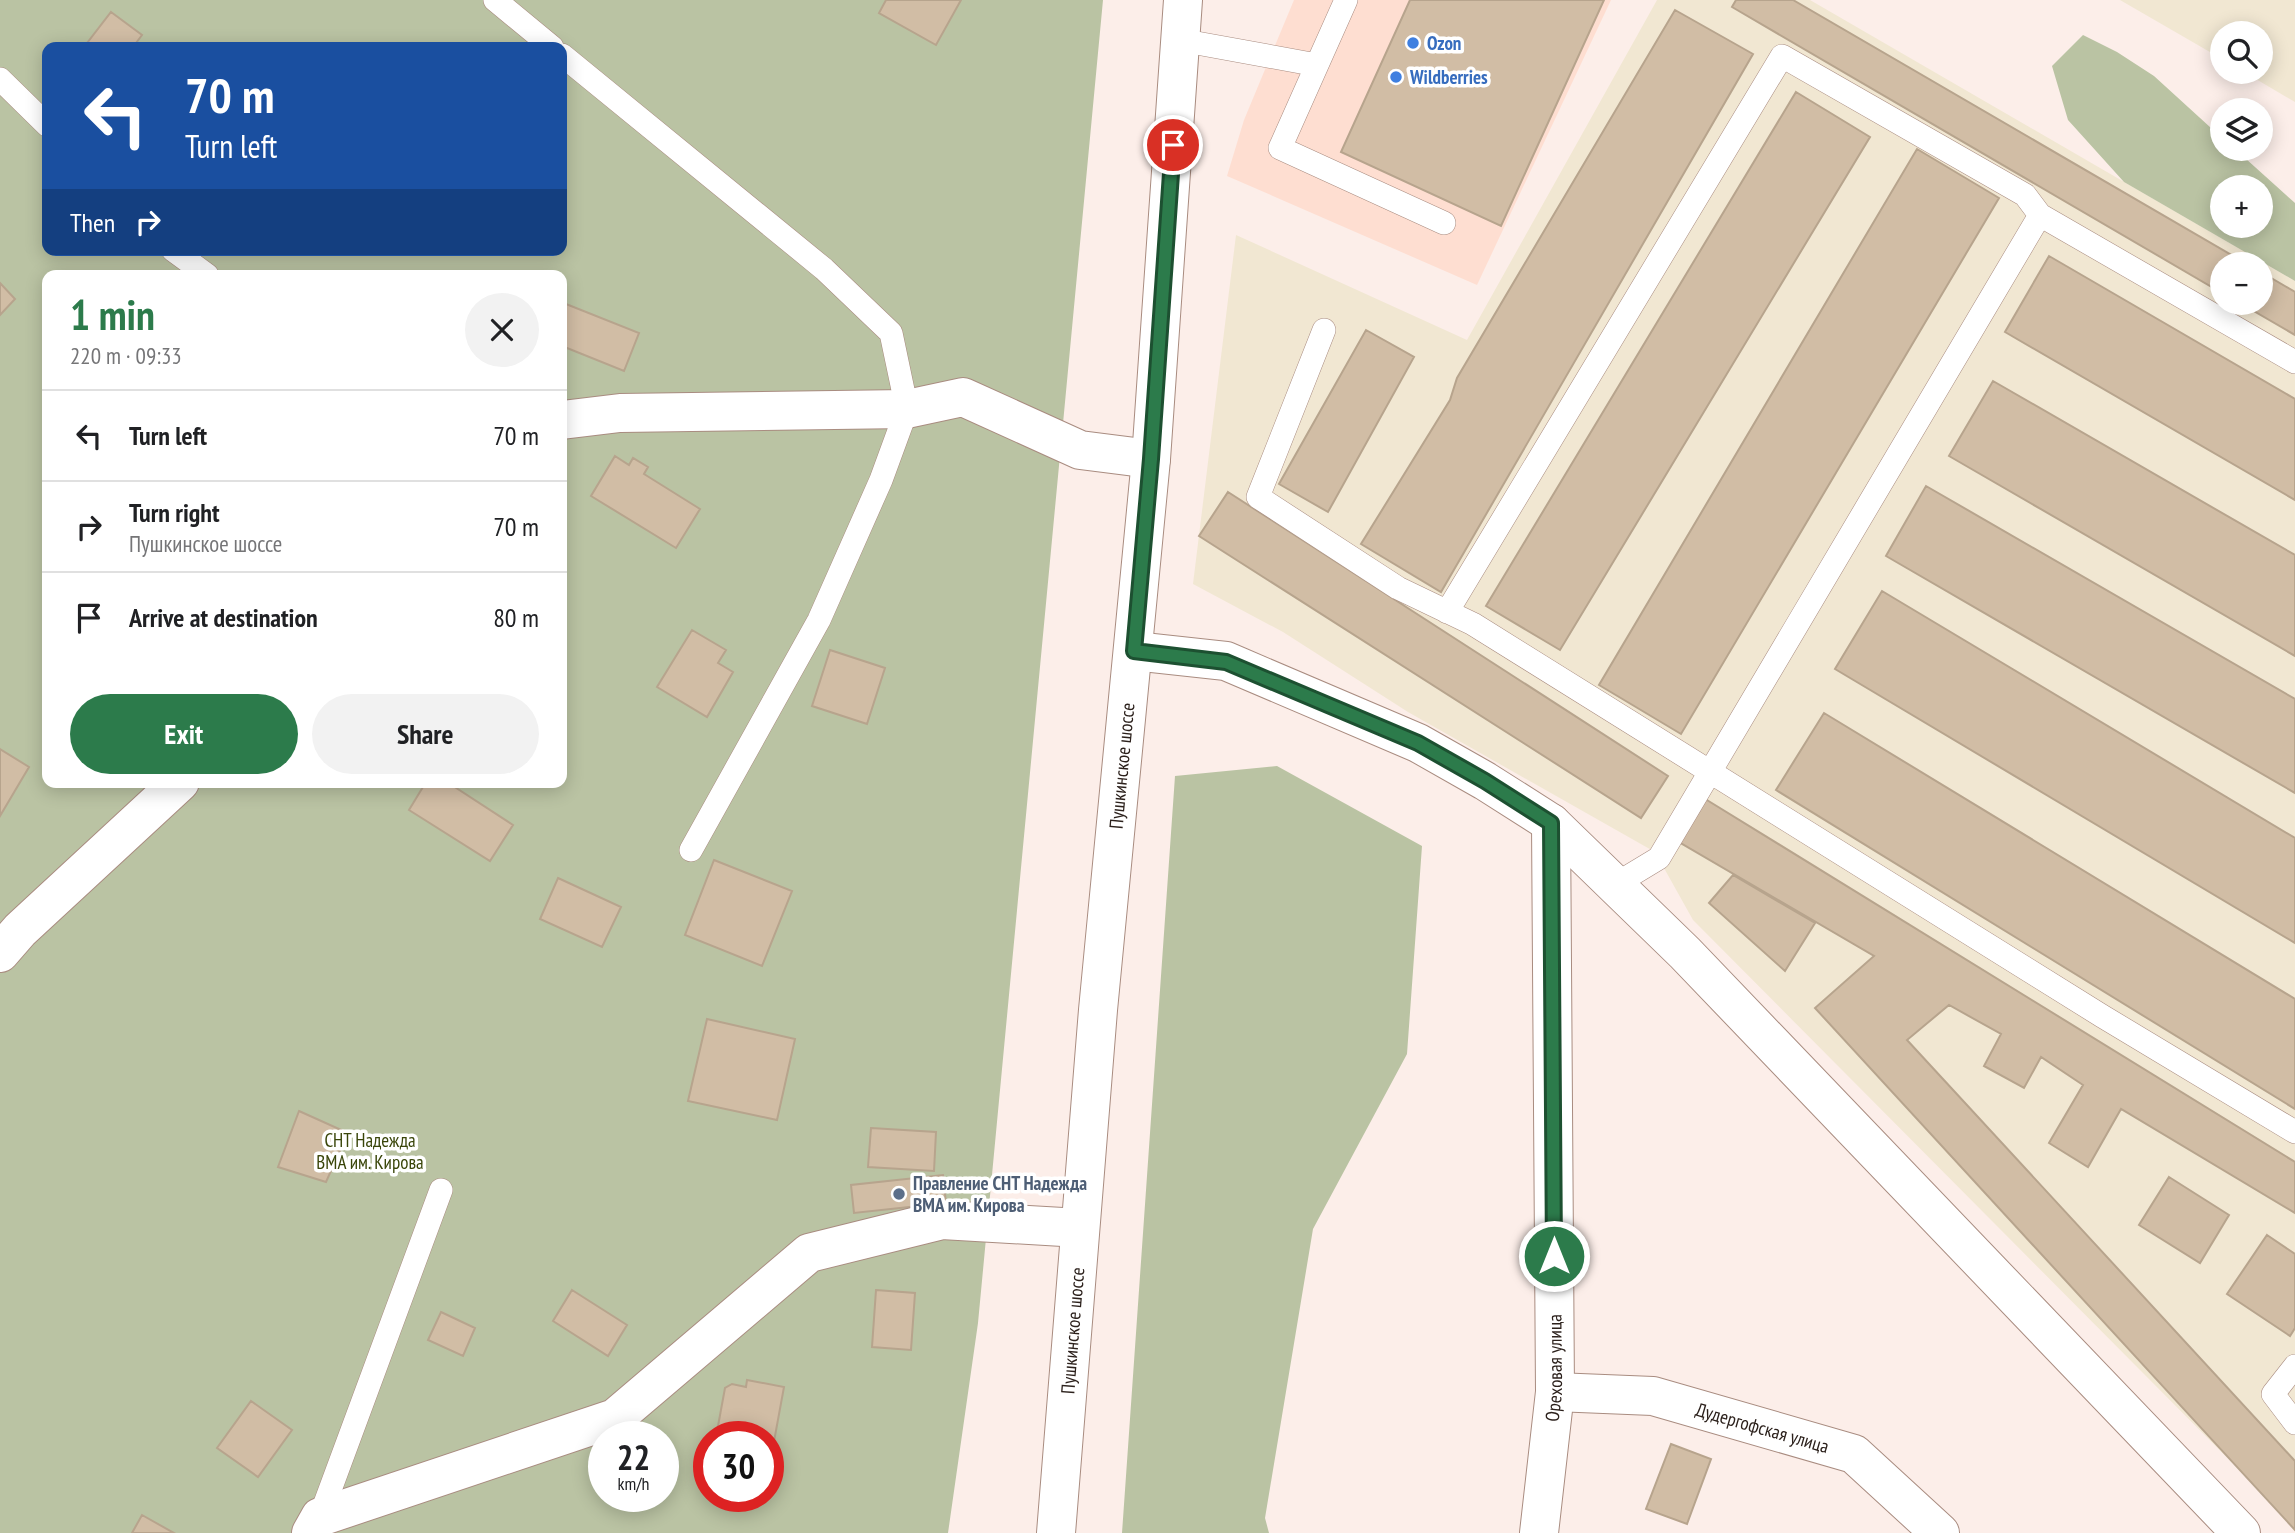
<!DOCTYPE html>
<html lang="en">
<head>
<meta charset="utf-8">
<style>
	:root { --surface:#fff; --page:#f2f2f2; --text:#202124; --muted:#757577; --line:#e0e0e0; --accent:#2c7b4b }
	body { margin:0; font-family:"PT Sans Narrow",sans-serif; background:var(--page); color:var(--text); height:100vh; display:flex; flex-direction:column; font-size:26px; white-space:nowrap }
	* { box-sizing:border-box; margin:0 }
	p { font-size:23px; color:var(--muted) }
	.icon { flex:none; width:38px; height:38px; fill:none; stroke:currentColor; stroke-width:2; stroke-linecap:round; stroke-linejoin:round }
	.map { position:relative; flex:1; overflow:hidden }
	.side { position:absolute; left:42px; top:270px; width:525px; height:518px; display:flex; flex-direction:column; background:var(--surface); border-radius:14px; box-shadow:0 4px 18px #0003 }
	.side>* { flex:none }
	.hud { position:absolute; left:42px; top:42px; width:525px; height:214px; border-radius:14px; box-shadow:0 4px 18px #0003; background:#1a4fa0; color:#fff; overflow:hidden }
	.buttons { position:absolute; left:2210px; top:21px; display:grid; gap:14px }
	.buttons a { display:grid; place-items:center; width:63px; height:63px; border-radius:50%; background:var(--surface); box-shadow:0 4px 18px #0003; font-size:35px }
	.speed { position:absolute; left:588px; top:1421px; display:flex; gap:14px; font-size:35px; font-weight:700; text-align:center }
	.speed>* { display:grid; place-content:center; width:91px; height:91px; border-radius:50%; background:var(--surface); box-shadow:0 4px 18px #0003; line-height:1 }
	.speed small { font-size:18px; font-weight:400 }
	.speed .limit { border:10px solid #d22; background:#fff; color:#111 }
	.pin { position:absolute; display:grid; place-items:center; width:60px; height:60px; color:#fff; margin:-30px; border:4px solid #fff; border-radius:50%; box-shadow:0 2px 7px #0007 }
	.me { position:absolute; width:77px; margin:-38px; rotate:0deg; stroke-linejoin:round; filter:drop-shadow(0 0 5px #0008) }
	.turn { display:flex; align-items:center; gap:24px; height:147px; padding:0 28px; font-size:32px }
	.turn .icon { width:91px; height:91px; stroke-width:2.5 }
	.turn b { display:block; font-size:49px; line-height:60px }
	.then { display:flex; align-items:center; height:66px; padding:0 28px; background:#0003; gap:14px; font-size:26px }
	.round { display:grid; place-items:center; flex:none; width:74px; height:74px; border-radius:37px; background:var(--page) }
	.overview { display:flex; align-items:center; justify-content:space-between; height:119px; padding:0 28px }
	h1 { font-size:42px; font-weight:600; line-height:52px; color:var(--accent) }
	.primary-button { display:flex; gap:14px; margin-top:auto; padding:14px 28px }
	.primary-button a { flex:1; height:80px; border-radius:42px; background:var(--accent); color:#fff; font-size:28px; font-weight:600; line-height:80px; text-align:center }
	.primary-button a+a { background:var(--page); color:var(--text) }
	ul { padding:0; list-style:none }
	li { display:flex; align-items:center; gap:21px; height:91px; padding:0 28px; border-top:2px solid var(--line) }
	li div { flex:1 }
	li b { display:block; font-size:26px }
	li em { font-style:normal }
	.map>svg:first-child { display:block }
	.built { fill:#feded1 }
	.industrial { fill:#f1e7d2; fill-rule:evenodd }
	.green { fill:#bac3a3; fill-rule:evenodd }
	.building { fill:#d1bda5; stroke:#b7a48d; stroke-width:2 }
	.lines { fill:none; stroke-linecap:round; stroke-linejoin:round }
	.lane-casing { stroke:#a98c80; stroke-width:24 }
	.street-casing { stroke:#a98c80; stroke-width:40 }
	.secondary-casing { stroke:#a98c80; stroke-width:40 }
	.lane { stroke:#fff; stroke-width:23 }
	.street { stroke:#fff; stroke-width:38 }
	.secondary { stroke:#fff; stroke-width:38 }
	.route-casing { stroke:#1d5031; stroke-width:18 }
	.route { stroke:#2c7b4b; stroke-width:12 }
	.shop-dot { fill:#3f7fe0; stroke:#fff; stroke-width:2.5 }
	.service-dot { fill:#5c6f8a; stroke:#fff; stroke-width:2.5 }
	.labels { text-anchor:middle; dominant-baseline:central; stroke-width:7; stroke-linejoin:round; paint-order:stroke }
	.shop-label { font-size:19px; font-weight:bold; fill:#366cbe; stroke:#fff; text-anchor:start }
	.street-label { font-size:19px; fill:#2c211c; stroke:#fff }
	.park-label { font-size:19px; fill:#394509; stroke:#fff }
	.service-label { font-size:19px; font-weight:bold; fill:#4e5e75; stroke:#fff; text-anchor:start }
</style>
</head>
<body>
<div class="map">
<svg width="2295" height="1533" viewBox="0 0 2295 1533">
	<rect width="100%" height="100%" fill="#fceee9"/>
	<path class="built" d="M1294,0H1611L1477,285L1227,176L1244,120Z"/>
	<path class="industrial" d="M1657,0H1810L2295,281V1526L1693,920L1655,852L1408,712L1283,632L1193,584L1236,235L1467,340ZM2222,264H2261V303H2222Z
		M2120,0H2295V102L2244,72H2261V33H2222V59Z"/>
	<path class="green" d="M0,0H1103L978,1323L948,1533H0ZM47,47H562V250H47ZM47,275H562V782H47ZM604,1437H663V1496H604ZM709,1437H768V1496H709Z
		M2083,35L2117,52L2154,76L2222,138V149H2235L2295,203V281L2124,182L2068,120L2052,66ZM2222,187H2261V226H2222Z
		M1277,766L1422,846L1407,1054L1313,1229L1265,1518L1269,1533H1122L1175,776Z"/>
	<path class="building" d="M886,0H961L936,45L879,13Z
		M1410,0H1604L1501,226L1341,152Z
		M1736,0H1793L2247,264H2222V293L1732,7Z
		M1675,10L1753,54L1441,592L1361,544L1450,400L1457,378Z
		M111,12L142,35L133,47H84Z
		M1796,92L1870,137L1560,650L1486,606Z
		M1917,149L1999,198L1681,734L1599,685Z
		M2049,256L2295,399V500L2005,332Z
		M2261,272L2295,292V335L2240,303H2261Z
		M0,283L15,299L0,315Z
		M566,304L639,333L624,371L562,346V314Z
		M1366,330L1414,357L1328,512L1279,484Z
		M1993,381L2295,555V656L1949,456Z
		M615,456L629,465L633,458L648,467L644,474L700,509L676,548L591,496Z
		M1926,486L2295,699V793L1886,556Z
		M1228,492L1668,776L1641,818L1199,536Z
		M1882,591L2295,838V943L1835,669Z
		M692,630L726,650L718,663L733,672L707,717L657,687Z
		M830,650L885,668L867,724L812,706Z
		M1824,713L2295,999V1109L1776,790Z
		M0,749L29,767L0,816Z
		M426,782H447L513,825L490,861L409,810Z
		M1702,797L2295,1162V1213L2121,1109L2088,1167L2049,1143L2083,1085L2041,1057L2024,1088L1984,1066L2001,1034L1949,1005L1907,1040L2295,1461V1530L1815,1008L1874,956L1679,842Z
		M714,860L792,891L762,966L685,935Z
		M1733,875L1815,923L1785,971L1709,903Z
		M558,878L621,907L602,947L540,919Z
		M707,1019L795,1039L777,1120L688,1101Z
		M299,1111L348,1133L326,1182L278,1167Z
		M871,1128L936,1132L934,1171L868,1167Z
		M943,1175L946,1203L854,1213L851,1185Z
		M2169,1177L2229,1215L2200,1263L2139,1225Z
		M2267,1235L2295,1254V1328L2290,1336L2227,1294Z
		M572,1290L627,1325L608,1356L553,1321Z
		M876,1290L915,1293L911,1350L872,1347Z
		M441,1312L475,1328L463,1356L428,1340Z
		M747,1380L784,1387L768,1474V1437H716L725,1388L732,1384L746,1387Z
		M251,1401L292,1430L258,1477L217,1448Z
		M1671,1444L1711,1459L1687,1524L1646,1509Z
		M142,1515L174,1533H132Z"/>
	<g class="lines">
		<defs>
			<path id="lane" d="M495,0L552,47
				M1180,40L1317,65L1346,0
				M562,55L824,269L891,333L907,409L881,480L819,620L691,850
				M1317,65L1280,148L1444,223
				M0,79L47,125
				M173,250L207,275
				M1324,330L1258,497L1398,588L1473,624L2102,1016L2295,1132
				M1447,612L1782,56L2025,195L2040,215
				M1616,884L1659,858L2040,215L2295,362
				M2295,1366L2273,1394L2295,1423
				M320,1517L441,1190"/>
			<g id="street">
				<path d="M562,420L620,413L907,409L963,397L1080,450L1151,459"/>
				<path d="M1134,651L1226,661L1418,743L1485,781L1551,823L1685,953L2241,1533"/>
				<path d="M0,953L20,930L180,782"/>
				<path id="s1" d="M1555,1392L1653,1396L1854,1454L1940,1533"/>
				<path d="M311,1533L320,1517L615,1418L809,1253L942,1220L1080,1228"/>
				<path id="s2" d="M1539,1533L1555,1392L1551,823"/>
			</g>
			<g id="secondary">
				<path id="s3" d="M1056,1533L1098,1010L1151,459L1183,0"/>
			</g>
		</defs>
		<use href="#lane" class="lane-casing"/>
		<use href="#street" class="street-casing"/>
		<use href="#secondary" class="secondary-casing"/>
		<use href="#lane" class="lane"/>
		<use href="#street" class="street"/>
		<use href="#secondary" class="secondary"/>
	</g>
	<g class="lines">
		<defs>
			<path id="route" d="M1173,145L1151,459L1134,651L1226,662L1418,743L1485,781L1551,823L1554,1256"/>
		</defs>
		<use href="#route" class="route-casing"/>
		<use href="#route" class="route"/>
	</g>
	<g class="shop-dot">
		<circle cx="1413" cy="43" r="7"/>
		<circle cx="1396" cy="77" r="7"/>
	</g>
	<circle class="service-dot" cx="899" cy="1194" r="7"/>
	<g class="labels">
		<g class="shop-label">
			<text x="1427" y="43">Ozon</text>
			<text x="1410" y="77">Wildberries</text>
		</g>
		<g class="street-label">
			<text stroke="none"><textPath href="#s3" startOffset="770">Пушкинское шоссе</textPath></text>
			<text stroke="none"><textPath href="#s3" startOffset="203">Пушкинское шоссе</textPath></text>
			<text stroke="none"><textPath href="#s2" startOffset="166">Ореховая улица</textPath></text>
			<text stroke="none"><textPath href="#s1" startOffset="212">Дудергофская улица</textPath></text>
		</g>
		<g class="park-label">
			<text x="370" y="1140">СНТ Надежда<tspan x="370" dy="22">ВМА им. Кирова</tspan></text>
		</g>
		<g class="service-label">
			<text x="913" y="1183">Правление СНТ Надежда<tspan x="913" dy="22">ВМА им. Кирова</tspan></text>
		</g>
	</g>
</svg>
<div class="buttons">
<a><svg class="icon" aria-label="search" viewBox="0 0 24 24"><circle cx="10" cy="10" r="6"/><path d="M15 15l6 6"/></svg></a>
<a><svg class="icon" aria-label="layers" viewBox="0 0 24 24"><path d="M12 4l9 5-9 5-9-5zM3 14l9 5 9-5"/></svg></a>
<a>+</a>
<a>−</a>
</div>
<div class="speed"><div>22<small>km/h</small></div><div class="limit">30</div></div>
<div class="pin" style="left:1173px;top:145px;background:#d93025"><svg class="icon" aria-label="arrive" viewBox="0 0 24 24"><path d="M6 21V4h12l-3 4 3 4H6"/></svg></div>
<svg class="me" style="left:1554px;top:1256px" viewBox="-20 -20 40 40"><circle r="17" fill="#2c7b4b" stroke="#fff" stroke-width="3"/><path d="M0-11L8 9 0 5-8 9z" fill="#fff"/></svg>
<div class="hud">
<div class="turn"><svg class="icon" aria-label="left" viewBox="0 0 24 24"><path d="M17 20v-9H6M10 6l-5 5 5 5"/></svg><div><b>70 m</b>Turn left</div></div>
<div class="then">Then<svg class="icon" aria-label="right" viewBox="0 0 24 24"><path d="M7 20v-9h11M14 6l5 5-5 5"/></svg></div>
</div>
<section class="side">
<div class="overview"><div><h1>1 min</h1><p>220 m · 09:33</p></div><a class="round"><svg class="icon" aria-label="close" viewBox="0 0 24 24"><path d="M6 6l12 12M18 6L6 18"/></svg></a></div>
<ul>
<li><svg class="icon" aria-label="left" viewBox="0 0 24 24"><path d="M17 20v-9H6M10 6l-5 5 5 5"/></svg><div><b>Turn left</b></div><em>70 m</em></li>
<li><svg class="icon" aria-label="right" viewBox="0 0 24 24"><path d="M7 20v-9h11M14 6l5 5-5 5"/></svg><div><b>Turn right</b><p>Пушкинское шоссе</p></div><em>70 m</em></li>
<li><svg class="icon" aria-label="arrive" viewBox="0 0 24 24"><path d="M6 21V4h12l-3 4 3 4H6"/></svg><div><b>Arrive at destination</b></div><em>80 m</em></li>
</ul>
<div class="primary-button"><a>Exit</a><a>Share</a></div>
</section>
</div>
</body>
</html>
